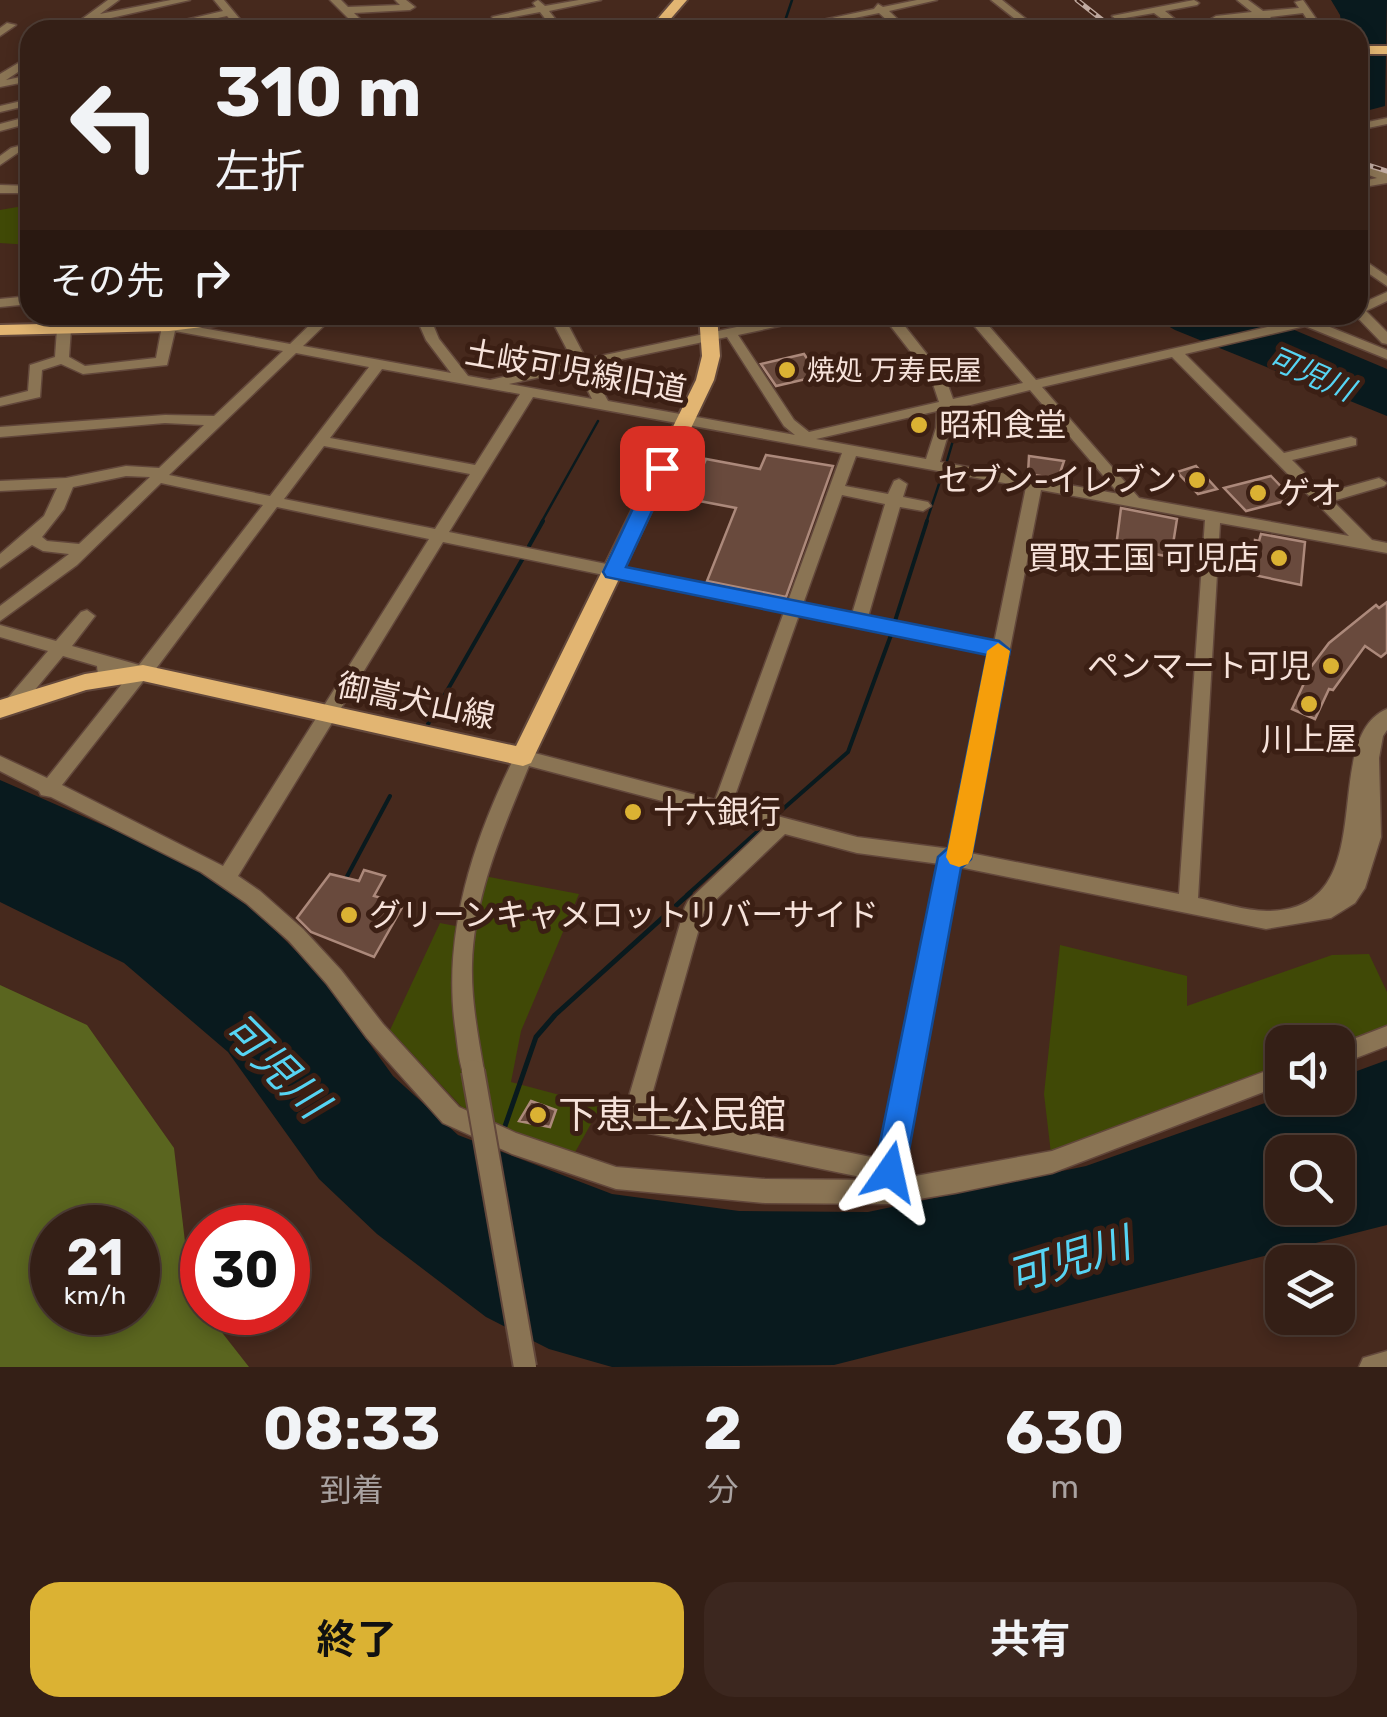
<!DOCTYPE html>
<html lang="ja">
<head>
<meta charset="utf-8">
<style>
	:root { --surface:#341f16; --page:#3c271f; --text:#f1f3f6; --muted:#a9a2a1; --line:#4e3d35; --accent:#dbb233 }
	body { margin:0; font-family:Rubik,"Noto Sans JP",sans-serif; background:var(--page); color:var(--text); height:100vh; display:flex; flex-direction:column; font-size:38px; white-space:nowrap }
	* { box-sizing:border-box; margin:0 }
	p { font-size:32px; color:var(--muted) }
	.icon { flex:none; width:55px; height:55px; fill:none; stroke:currentColor; stroke-width:2; stroke-linecap:round; stroke-linejoin:round }
	.map { position:relative; height:1367px; overflow:hidden }
	.panel { display:flex; flex-direction:column; background:var(--surface); flex:1 }
	.panel>* { flex:none }
	.banner { position:absolute; left:20px; top:20px; width:1348px; height:305px; border-radius:30px; box-shadow:0 5px 15px #0003,0 0 0 2px var(--line); background:#341f16; color:var(--text); overflow:hidden }
	.tools { position:absolute; left:1265px; top:1025px; display:grid; gap:20px }
	.tools a { display:grid; place-items:center; width:90px; height:90px; border-radius:20px; background:var(--surface); box-shadow:0 5px 15px #0003,0 0 0 2px var(--line); font-size:50px }
	.speed { position:absolute; left:30px; top:1205px; display:flex; gap:20px; font-size:50px; font-weight:700; text-align:center }
	.speed>* { display:grid; place-content:center; width:130px; height:130px; border-radius:50%; background:var(--surface); box-shadow:0 5px 15px #0003,0 0 0 2px var(--line); line-height:1 }
	.speed small { font-size:25px; font-weight:400 }
	.speed .limit { border:15px solid #d22; background:#fff; color:#111 }
	.pin { position:absolute; display:grid; place-items:center; width:85px; height:85px; color:#fff; margin:-42px; border-radius:20px; box-shadow:0 5px 15px #0006 }
	.me { position:absolute; width:110px; margin:-55px; rotate:11deg; stroke-linejoin:round; filter:drop-shadow(0 0 8px #0008) }
	.turn { display:flex; align-items:center; gap:35px; height:210px; padding:0 30px; font-size:45px }
	.turn .icon { width:130px; height:130px; stroke-width:2.5 }
	.turn b { display:block; font-size:70px; line-height:85px }
	.then { display:flex; align-items:center; height:95px; padding:0 30px; background:#0003; gap:20px; font-size:38px }
	.eta { display:flex; justify-content:space-evenly; align-items:center; height:170px; text-align:center }
	.eta b { font-size:60px; font-weight:700; line-height:70px }
	.action { display:flex; gap:20px; margin-top:auto; padding:20px 30px }
	.action a { flex:1; height:115px; border-radius:30px; background:var(--accent); color:#111; font-size:40px; font-weight:700; line-height:115px; text-align:center }
	.action a+a { background:var(--page); color:var(--text) }
	.map>svg:first-child { display:block }
	.green { fill:#404906 }
	.forest { fill:#5a651f; fill-rule:evenodd }
	.water { fill:#091a1e; fill-rule:evenodd }
	.lines { fill:none; stroke-linecap:round; stroke-linejoin:round }
	.stream-far2 { stroke:#091a1e; stroke-width:2.5 }
	.stream-far1 { stroke:#091a1e; stroke-width:4 }
	.stream { stroke:#091a1e; stroke-width:5 }
	.building { fill:#694a3d; stroke:#ac897b; stroke-width:2.5 }
	.minor-casing { stroke:#62473b; stroke-width:3 }
	.major-casing { stroke:#62473b; stroke-width:4 }
	.minor { fill:#8a7454; fill-rule:evenodd }
	.major { fill:#e2b572; fill-rule:evenodd }
	.rail-casing { stroke:#c1aba1; stroke-width:5 }
	.rail { stroke:#3b1f14; stroke-width:2.5; stroke-dasharray:8; stroke-linecap:butt }
	.minor-bridge-casing { stroke:#62473b; stroke-width:26; stroke-linecap:butt }
	.minor-bridge { stroke:#8a7454; stroke-width:22 }
	.route { fill:#1a73e8; stroke:#114b97; stroke-width:2.5 }
	.slow { fill:#f59e0b }
	.poi-dot { fill:#dbb233; stroke:#3b1f14; stroke-width:4 }
	.labels { text-anchor:middle; dominant-baseline:central; stroke-width:10; stroke-linejoin:round; paint-order:stroke }
	.far-poi-label { font-size:28px; fill:#f6e2da; stroke:#3b1f14; text-anchor:start }
	.far-water-label { font-size:30px; font-style:italic; fill:#56d4f3; stroke:#3b1f14 }
	.street-label { font-size:32px; fill:#f6e2da; stroke:#3b1f14 }
	.poi-label { font-size:32px; fill:#f6e2da; stroke:#3b1f14; text-anchor:start }
	.near-poi-label { font-size:38px; fill:#f6e2da; stroke:#3b1f14; text-anchor:start }
	.near-water-label { font-size:42px; font-style:italic; fill:#56d4f3; stroke:#3b1f14 }
</style>
</head>
<body>
<div class="map">
<svg width="1387" height="1367" viewBox="0 0 1387 1367">
	<rect width="100%" height="100%" fill="#46291d"/>
	<path class="green" d="M23,206L30,208V245L0,243V210Z
		M479,875L579,894L521,1031L511,1082L601,1106L569,1163L485,1132L390,1030L440,923L466,928Z
		M1060,945L1187,976V1006L1332,955L1369,954L1387,992V1036L1338,1055V1042H1282V1075L1052,1162L1044,1094Z"/>
	<path class="forest" d="M0,985L87,1025L174,1148L191,1293L249,1367H0ZM52,1228H138V1312H52Z"/>
	<path class="water" d="M1331,0H1387L1385,106L1358,113V30H1342L1340,15Z
		M1149,315H1259L1387,369V416L1175,330Z
		M0,780L187,862L259,914L319,974L393,1076L458,1135L612,1194L739,1211L868,1212L1086,1166L1282,1097L1338,1098V1078L1387,1060V1225L834,1365L612,1367L549,1349L486,1317L377,1234L319,1179L228,1052L124,963L0,902ZM1282,1152H1338V1208H1282Z"/>
	<g class="lines">
		<path class="stream-far2" d="M775,30L786,18L792,0
			M947,461L957,427L954,411
			M541,523L598,421
			M926,523L943,472"/>
		<path class="stream-far1" d="M529,546L543,521
			M895,621L927,521
			M428,724L523,558
			M775,816L848,752L891,635
			M344,882L390,796
			M687,895L758,831"/>
		<path class="stream" d="M504,1129L536,1037L555,1015L690,893"/>
	</g>
	<path class="building" d="M804,354L819,376L776,386L761,364Z
		M766,455L833,466L786,597L707,581L736,508L689,499L706,459L760,469Z
		M1029,456L1064,461L1058,479L1028,474Z
		M1196,466L1217,489L1198,494L1177,472Z
		M1271,476L1293,499L1246,511L1224,488Z
		M1121,508L1177,519L1171,557L1116,547Z
		M1261,534L1305,542L1301,585L1254,575L1255,540L1259,541Z
		M1387,602V652L1381,657L1365,646L1333,690L1329,689L1315,719L1292,709L1307,677L1304,676L1329,643L1376,605L1379,608Z
		M364,870L385,876L374,896L404,904L374,957L311,932L297,918L330,874L359,881Z
		M531,1101L556,1110L550,1127L519,1121Z"/>
	<g class="lines">
		<defs>
			<path id="minor" d="M108,0H119L100,14L171,0H190L89,23L79,30H67Z
				M214,0H224L249,30H239L227,16L162,30H143L223,11Z
				M330,0H341L348,7L400,5L395,0H406L415,7L410,10L354,13L371,30H360Z
				M538,0L545,6L579,0H601L549,11L564,30H554L540,12L503,19L511,30H501L492,17L536,7L533,3Z
				M917,0H937L889,11L909,30H898L879,13L796,30H776L874,9L878,4L883,7Z
				M991,0H1002L1040,30H1029Z
				M1194,0L1199,3L1197,5L1165,11L1188,30H1177L1154,13L1125,18L1140,30H1129L1112,16Z
				M1237,0H1248L1263,11L1299,8L1295,2L1303,0L1324,30H1314L1303,13L1270,17L1286,30H1275L1259,18L1213,21L1211,19L1216,16L1252,12Z
				M476,21L480,22V26L415,30L420,27Z
				M7,23L16,25L0,36V28Z
				M1094,23L1106,30H1066L1067,28Z
				M947,26L951,30H937L938,28Z
				M30,56V64L6,80L30,75V81L0,87V74Z
				M30,99V105L0,112V106Z
				M30,116V123L0,131V124Z
				M1387,118V124L1358,130V124Z
				M30,143V149L19,152L0,165V156L11,148Z
				M1358,164L1387,173V183L1358,188V182L1377,178L1358,171Z
				M0,185L30,186V208L22,205L21,193H0Z
				M1358,256L1387,276V286L1358,266Z
				M1387,292V301L1366,311L1387,332V344L1382,343L1355,315L1358,305Z
				M30,296V304L0,307V299Z
				M58,315H72L69,357L85,366L156,358L162,326L169,322L290,344L320,315H335L303,346L451,373L426,340L415,315H429L439,339L468,376L490,380L573,361L549,315H563L586,359L793,315H819L812,319L738,335L794,420L809,432L939,402L931,378L882,315H896L945,377L953,399L1023,383L965,315H979L982,318L1022,315L988,325L1036,380L1320,315H1344L1320,323L1387,350V359L1305,326L1185,354L1284,453L1351,437L1356,439V445L1292,460L1325,493L1379,478L1387,483L1384,486L1333,501L1372,540L1387,543V553L1220,523L1198,898C1220,902 1245,911 1267,911C1387,911 1316,739 1387,709V730L1383,736L1379,758L1381,837L1365,888L1355,903L1331,918L1266,929L959,867L899,1179L1052,1151L1282,1065V1085L1052,1173L955,1193L889,1204L765,1203L616,1189L512,1154L443,1123L367,1038L327,984L289,941L246,903L201,872L51,797L41,795L39,791L0,771V756L47,778L129,675L113,670L110,676H98L97,666L63,656L19,709H7L4,704L7,699L48,651L0,637V625L56,641L81,612L87,610L95,616L72,646L139,665L263,505L161,483L77,565L0,621V606L69,554L43,551L32,545L0,568V554L44,516L57,488L0,491V481L66,478L126,466L159,468L204,425L165,423L0,437V427L165,415L214,416L283,351L175,331L167,365L83,374L61,364L42,370L40,397L0,406V398L28,391L30,365L55,357ZM727,337L784,426L795,435L608,401L589,366ZM296,353L369,367L270,496L169,475ZM1172,357L1349,536L1139,498L1042,387ZM382,369L520,394L475,465L330,438ZM577,369L592,399L509,384ZM1030,390L1119,494L940,462L950,428L951,410ZM533,397L842,453L788,601L449,532ZM937,411L936,428L926,459L816,439ZM324,446L470,474L435,529L284,499ZM856,456L1026,487L994,643L868,617L900,507L923,511L931,506L928,502L903,497L907,484L899,479L894,481L888,494L845,486ZM126,476L150,477L79,544L47,541L42,537L64,509L73,487ZM1041,490L1205,520L1179,894L970,853ZM842,495L885,504L852,614L803,604ZM277,507L429,539L223,866L62,785L145,679L149,678ZM443,542L784,612L715,800L523,750L517,752C473,839 441,936 456,1033C458,1048 459,1064 465,1078L473,1081L481,1078L484,1071C478,1036 471,1000 472,964C474,895 503,829 529,766L765,828L688,901L685,907L622,1120L625,1128L875,1180L765,1179L616,1167L516,1133L459,1107L383,1024L341,970L303,929L260,891L238,876ZM799,615L992,655L951,849L857,837L732,804ZM785,834L857,853L940,864L881,1159L647,1112L704,911Z
				M1387,1026V1046L1338,1065V1045Z
				M1387,1351V1367H1359L1363,1358Z"/>
			<path id="major" d="M674,0H687L661,30H648Z
				M1358,46H1387V54H1358Z
				M217,315H269L260,320L169,331L0,335V325L169,321Z
				M699,315H717L720,356L714,380L531,763L523,766L143,681L86,690L0,718V700L85,674L143,665L516,746L696,380L702,356Z"/>
		</defs>
		<use href="#minor" class="minor-casing"/>
		<use href="#major" class="major-casing"/>
		<use href="#minor" class="minor"/>
		<use href="#major" class="major"/>
		<defs>
			<path id="rail" d="M1077,0L1115,30
				M1358,162L1387,171"/>
		</defs>
		<use href="#rail" class="rail-casing"/>
		<use href="#rail" class="rail"/>
		<defs>
			<path id="minor-bridge" d="M473,1071L525,1367"/>
		</defs>
		<use href="#minor-bridge" class="minor-bridge-casing"/>
		<use href="#minor-bridge" class="minor-bridge"/>
	</g>
	<path class="route" d="M662,462L672,468L626,567L999,641L1010,650L971,859L961,868L905,1172L900,1183L890,1187L879,1183L874,1172L938,857L948,848L987,655L606,577L603,572L652,468Z"/>
	<path class="slow" d="M998,643L1010,651L972,857L968,864L959,867L950,864L946,857L987,651Z"/>
	<g class="poi-dot">
		<circle cx="787" cy="370" r="10"/>
		<circle cx="919" cy="425" r="10"/>
		<circle cx="1197" cy="480" r="10"/>
		<circle cx="1258" cy="493" r="10"/>
		<circle cx="1279" cy="558" r="10"/>
		<circle cx="1331" cy="666" r="10"/>
		<circle cx="1309" cy="704" r="10"/>
		<circle cx="633" cy="812" r="10"/>
		<circle cx="349" cy="915" r="10"/>
		<circle cx="538" cy="1115" r="10"/>
	</g>
	<g class="labels">
		<g class="far-poi-label">
			<text x="807" y="370">焼処 万寿民屋</text>
		</g>
		<g class="far-water-label">
			<text transform="translate(1311 374) rotate(24)">可児川</text>
		</g>
		<g class="street-label">
			<text transform="translate(576 371) rotate(10)">土岐可児線旧道</text>
			<text transform="translate(416 701) rotate(12)">御嵩犬山線</text>
		</g>
		<g class="poi-label">
			<text x="939" y="425">昭和食堂</text>
			<text x="1177" y="480" text-anchor="end">セブン-イレブン</text>
			<text x="1278" y="493">ゲオ</text>
			<text x="1259" y="558" text-anchor="end">買取王国 可児店</text>
			<text x="1311" y="666" text-anchor="end">ペンマート可児</text>
			<text x="1309" y="739" text-anchor="middle">川上屋</text>
			<text x="653" y="812">十六銀行</text>
			<text x="369" y="915">グリーンキャメロットリバーサイド</text>
		</g>
		<g class="near-poi-label">
			<text x="558" y="1115">下恵土公民館</text>
		</g>
		<g class="near-water-label">
			<text transform="translate(275 1066) rotate(45)">可児川</text>
			<text transform="translate(1069 1260) rotate(-17)">可児川</text>
		</g>
	</g>
</svg>
<div class="tools">
<a><svg class="icon" aria-label="sound" viewBox="0 0 24 24"><path d="M4 9h4l5-4v14l-5-4H4zM17 9q2 3 0 6"/></svg></a>
<a><svg class="icon" aria-label="search" viewBox="0 0 24 24"><circle cx="10" cy="10" r="6"/><path d="M15 15l6 6"/></svg></a>
<a><svg class="icon" aria-label="layers" viewBox="0 0 24 24"><path d="M12 4l9 5-9 5-9-5zM3 14l9 5 9-5"/></svg></a>
</div>
<div class="speed"><div>21<small>km/h</small></div><div class="limit">30</div></div>
<div class="pin" style="left:662px;top:468px;background:#d93025"><svg class="icon" aria-label="arrive" viewBox="0 0 24 24"><path d="M6 21V4h12l-3 4 3 4H6"/></svg></div>
<svg class="me" style="left:890px;top:1172px" viewBox="-20 -20 40 40"><path d="M0-17L14 15 0 8-14 15z" fill="#1a73e8" stroke="#fff" stroke-width="4"/></svg>
<div class="banner">
<div class="turn"><svg class="icon" aria-label="left" viewBox="0 0 24 24"><path d="M17 20v-9H6M10 6l-5 5 5 5"/></svg><div><b>310 m</b>左折</div></div>
<div class="then">その先<svg class="icon" aria-label="right" viewBox="0 0 24 24"><path d="M7 20v-9h11M14 6l5 5-5 5"/></svg></div>
</div>
</div>
<section class="panel">
<div class="eta">
<div><b>08:33</b><p>到着</p></div>
<div><b>2</b><p>分</p></div>
<div><b>630</b><p>m</p></div>
</div>
<div class="action"><a>終了</a><a>共有</a></div>
</section>
</body>
</html>
